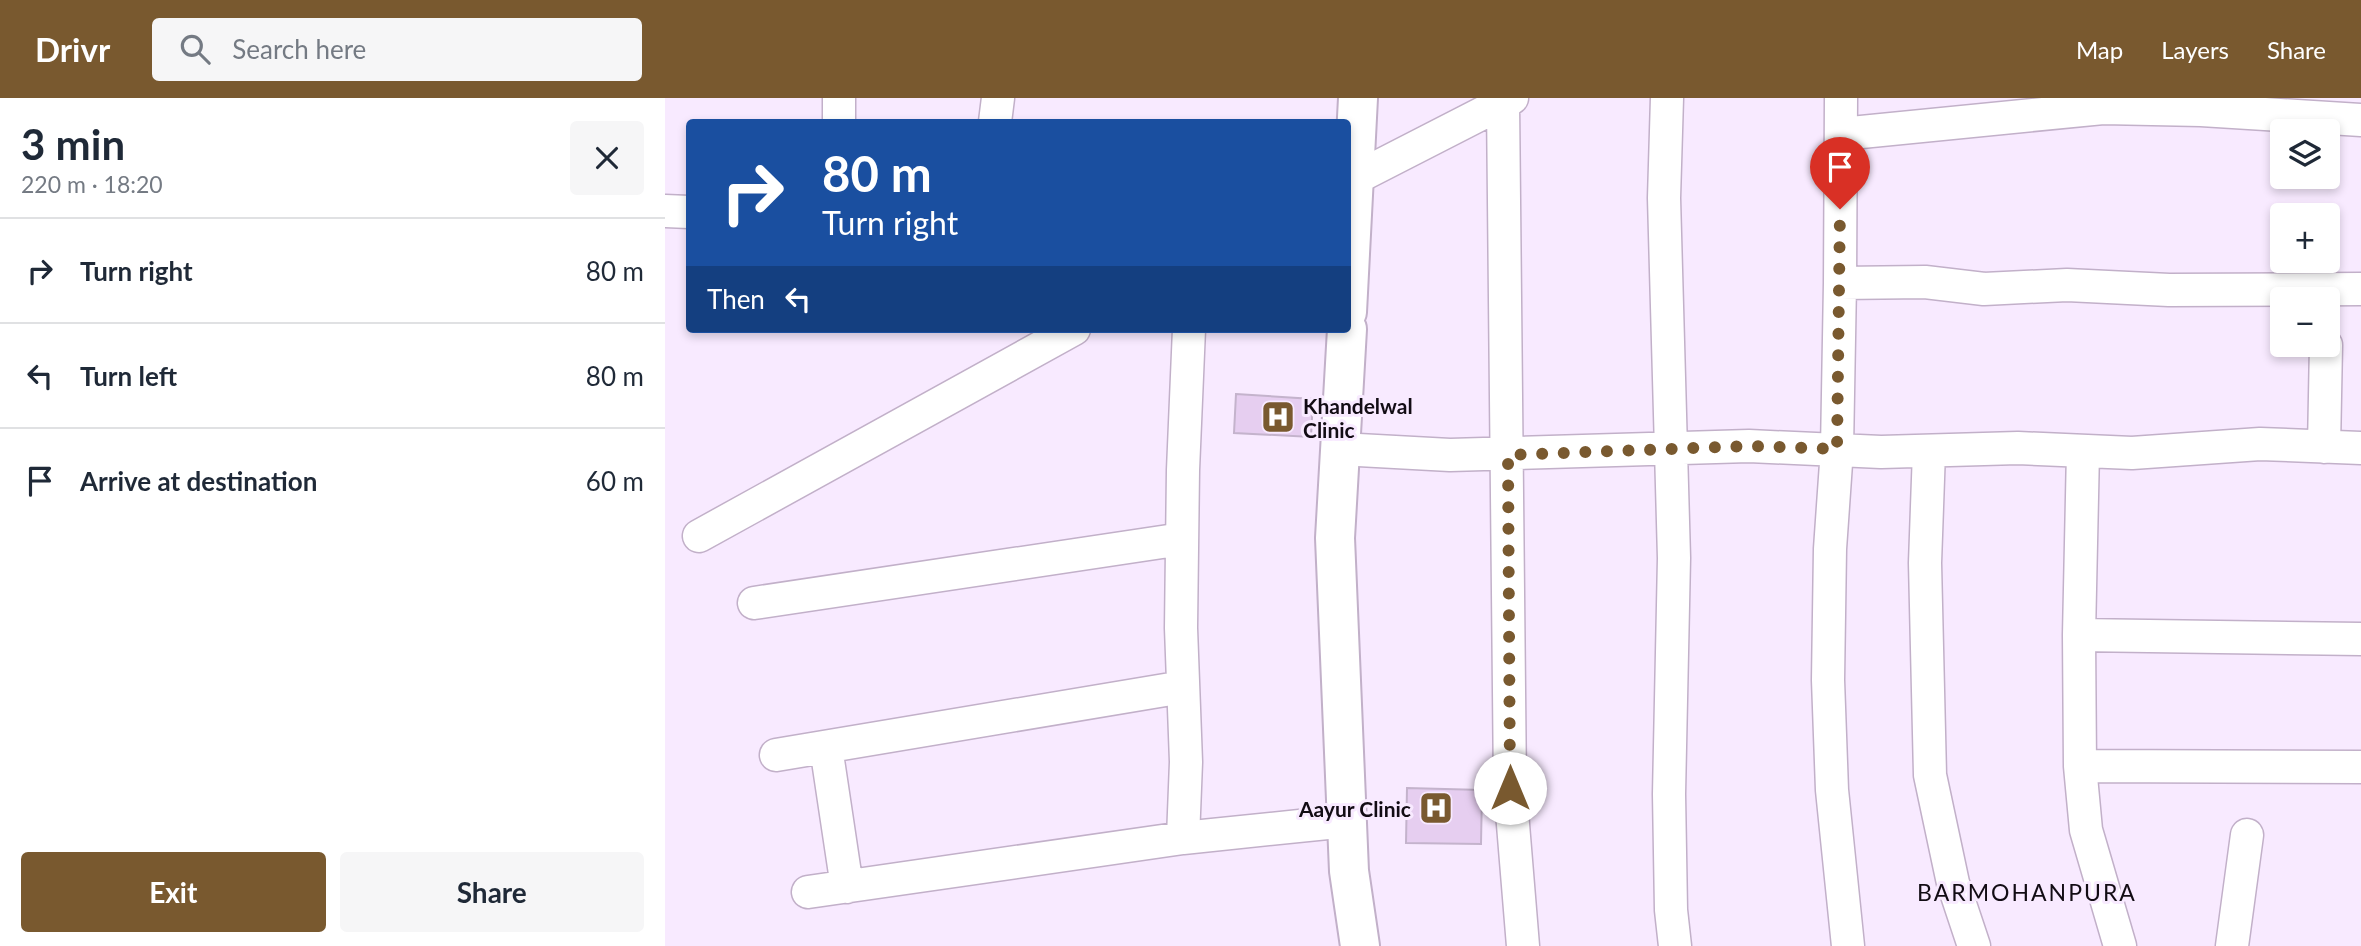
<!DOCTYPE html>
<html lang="en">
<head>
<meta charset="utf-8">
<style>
	:root { --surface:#fff; --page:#f6f6f7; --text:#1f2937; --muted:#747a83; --line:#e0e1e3; --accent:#79592f }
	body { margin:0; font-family:Lato,sans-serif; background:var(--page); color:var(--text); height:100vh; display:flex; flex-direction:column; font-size:26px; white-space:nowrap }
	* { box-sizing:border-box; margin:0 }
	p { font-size:23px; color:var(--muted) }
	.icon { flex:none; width:38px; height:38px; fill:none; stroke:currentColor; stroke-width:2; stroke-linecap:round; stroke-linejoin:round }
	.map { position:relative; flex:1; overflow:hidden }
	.panel { display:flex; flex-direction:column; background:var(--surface); width:665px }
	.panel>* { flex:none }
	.banner { position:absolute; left:21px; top:21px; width:665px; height:214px; border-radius:7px; box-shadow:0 4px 10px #0003; background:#1a4fa0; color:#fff; overflow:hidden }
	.controls { position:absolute; left:1605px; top:21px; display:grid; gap:14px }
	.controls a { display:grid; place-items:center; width:70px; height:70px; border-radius:7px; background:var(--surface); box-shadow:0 4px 10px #0003; font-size:35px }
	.pin { position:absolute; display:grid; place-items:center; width:60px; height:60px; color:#fff; margin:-72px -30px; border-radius:50% 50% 50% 0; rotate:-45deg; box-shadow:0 0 7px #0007 }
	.pin .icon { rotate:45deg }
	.me { position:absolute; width:77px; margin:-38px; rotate:0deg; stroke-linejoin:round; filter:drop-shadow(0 0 5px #0008) }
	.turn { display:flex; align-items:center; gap:24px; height:147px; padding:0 21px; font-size:32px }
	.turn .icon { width:91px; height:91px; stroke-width:2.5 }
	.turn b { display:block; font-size:49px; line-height:60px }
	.then { display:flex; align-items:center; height:66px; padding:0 21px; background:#0003; gap:14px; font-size:26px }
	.round { display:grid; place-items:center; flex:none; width:74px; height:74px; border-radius:7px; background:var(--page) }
	.overview { display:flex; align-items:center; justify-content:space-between; height:119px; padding:0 21px }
	h1 { font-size:42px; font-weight:700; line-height:52px }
	.primary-button { display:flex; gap:14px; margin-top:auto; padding:14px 21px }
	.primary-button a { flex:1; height:80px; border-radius:7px; background:var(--accent); color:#fff; font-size:28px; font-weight:700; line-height:80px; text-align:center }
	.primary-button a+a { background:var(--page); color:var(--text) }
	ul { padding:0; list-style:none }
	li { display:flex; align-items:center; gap:21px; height:105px; padding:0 21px; border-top:2px solid var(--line) }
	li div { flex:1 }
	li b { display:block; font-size:26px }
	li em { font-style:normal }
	header { display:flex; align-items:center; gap:42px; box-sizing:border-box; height:98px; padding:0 35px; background:var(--accent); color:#fff }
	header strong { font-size:33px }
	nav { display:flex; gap:38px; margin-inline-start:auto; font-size:24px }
	.search { width:490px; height:63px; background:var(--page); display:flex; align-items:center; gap:18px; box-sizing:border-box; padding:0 24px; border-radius:7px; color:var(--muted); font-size:26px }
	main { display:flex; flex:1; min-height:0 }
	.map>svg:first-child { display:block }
	.building { fill:#e6cef0; stroke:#c4b3cc; stroke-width:2 }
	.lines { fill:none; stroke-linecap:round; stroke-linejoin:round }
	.street-casing { stroke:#c2b0c9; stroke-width:35 }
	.secondary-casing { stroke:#c2b0c9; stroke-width:42 }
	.street { stroke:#fff; stroke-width:32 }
	.secondary { stroke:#fff; stroke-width:38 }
	.route { stroke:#79592f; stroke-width:12; stroke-dasharray:0 21.6 }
	.labels { text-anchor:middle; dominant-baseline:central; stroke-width:6; stroke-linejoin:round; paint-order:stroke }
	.poi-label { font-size:21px; font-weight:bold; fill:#120c14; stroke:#f8eaff; text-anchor:start }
	.neighbourhood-label { font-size:23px; letter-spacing:2px; fill:#120c14; stroke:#f8eaff }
</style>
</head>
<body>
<header>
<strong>Drivr</strong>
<div class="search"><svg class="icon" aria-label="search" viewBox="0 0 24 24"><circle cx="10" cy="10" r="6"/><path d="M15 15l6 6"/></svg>Search here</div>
<nav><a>Map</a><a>Layers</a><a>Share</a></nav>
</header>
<main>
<section class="panel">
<div class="overview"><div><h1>3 min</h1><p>220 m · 18:20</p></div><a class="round"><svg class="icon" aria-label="close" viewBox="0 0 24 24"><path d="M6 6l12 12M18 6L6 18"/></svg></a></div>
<ul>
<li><svg class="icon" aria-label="right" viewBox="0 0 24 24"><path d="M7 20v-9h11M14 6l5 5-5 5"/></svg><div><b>Turn right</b></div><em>80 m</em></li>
<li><svg class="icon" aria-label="left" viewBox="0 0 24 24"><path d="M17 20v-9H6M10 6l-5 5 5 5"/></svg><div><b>Turn left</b></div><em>80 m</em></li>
<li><svg class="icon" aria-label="arrive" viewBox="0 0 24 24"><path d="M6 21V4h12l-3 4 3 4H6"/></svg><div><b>Arrive at destination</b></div><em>60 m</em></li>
</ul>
<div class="primary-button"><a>Exit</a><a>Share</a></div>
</section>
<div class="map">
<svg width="1696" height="848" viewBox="0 0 1696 848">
	<rect width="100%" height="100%" fill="#f8eaff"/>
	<path class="building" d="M571,296L648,301L646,339L569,335Z
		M742,690L817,692L816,746L741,745Z"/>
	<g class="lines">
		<defs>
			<path id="street" d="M1002,0L999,100L1009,460L1004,696L1006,812L1010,848
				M838,5L845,690L858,848
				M174,24V0
				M330,24L333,0
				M1176,36L1438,10L1536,12L1696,22
				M687,82L847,0
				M0,113L24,114
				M1175,185L1176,0
				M1659,349L1661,247
				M675,351L785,357L1084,348L1216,354L1353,350L1467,355L1595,346L1696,350
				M1264,353L1260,465L1265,677L1288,785L1309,848
				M1418,353L1414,537L1415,668L1421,732L1455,848
				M34,438L409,231
				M89,505L517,441
				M1414,537L1696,541
				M161,649L182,789
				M111,657L518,589
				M1415,668L1696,669
				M518,740L682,723
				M143,794L518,740L521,664L516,530L518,372L524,231
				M1183,848L1167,692L1163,582L1165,451L1172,351L1175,185L1260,184L1319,191L1402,187L1504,192L1696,191
				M1567,848L1582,737"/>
			<path id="secondary" d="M682,214L693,0
				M682,231L670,440L684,773L695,848"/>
		</defs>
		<use href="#street" class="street-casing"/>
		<use href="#secondary" class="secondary-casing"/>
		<use href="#street" class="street"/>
		<use href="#secondary" class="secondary"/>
	</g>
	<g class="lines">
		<path class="route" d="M845,690L843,357L1084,348L1172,351L1175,111"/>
	</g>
	<defs>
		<symbol id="hospital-square" viewBox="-11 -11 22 22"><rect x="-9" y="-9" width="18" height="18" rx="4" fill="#79592f" stroke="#f8eaff"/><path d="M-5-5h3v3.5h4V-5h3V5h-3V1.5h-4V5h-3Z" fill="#fff"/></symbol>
	</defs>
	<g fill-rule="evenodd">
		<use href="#hospital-square" x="594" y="300" width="38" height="38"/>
		<use href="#hospital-square" x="752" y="691" width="38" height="38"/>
	</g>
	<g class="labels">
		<g class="poi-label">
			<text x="638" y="307">Khandelwal<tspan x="638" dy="24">Clinic</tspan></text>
			<text x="746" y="710" text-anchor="end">Aayur Clinic</text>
		</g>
		<g class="neighbourhood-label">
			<text x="1362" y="794">BARMOHANPURA</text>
		</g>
	</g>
</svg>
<div class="controls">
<a><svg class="icon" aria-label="layers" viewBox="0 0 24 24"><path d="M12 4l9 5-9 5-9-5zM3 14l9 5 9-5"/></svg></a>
<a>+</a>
<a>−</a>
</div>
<div class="pin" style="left:1175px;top:111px;background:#d93025"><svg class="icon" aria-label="arrive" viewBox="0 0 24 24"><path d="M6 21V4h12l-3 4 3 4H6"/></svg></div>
<svg class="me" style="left:845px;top:690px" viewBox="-20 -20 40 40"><circle r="19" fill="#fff"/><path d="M0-13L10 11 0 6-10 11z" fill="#79592f"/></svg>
<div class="banner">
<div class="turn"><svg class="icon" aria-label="right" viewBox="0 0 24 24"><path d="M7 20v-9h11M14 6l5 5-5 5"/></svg><div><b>80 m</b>Turn right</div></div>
<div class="then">Then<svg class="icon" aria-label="left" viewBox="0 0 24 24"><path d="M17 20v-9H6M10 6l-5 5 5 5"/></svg></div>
</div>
</div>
</main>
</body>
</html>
